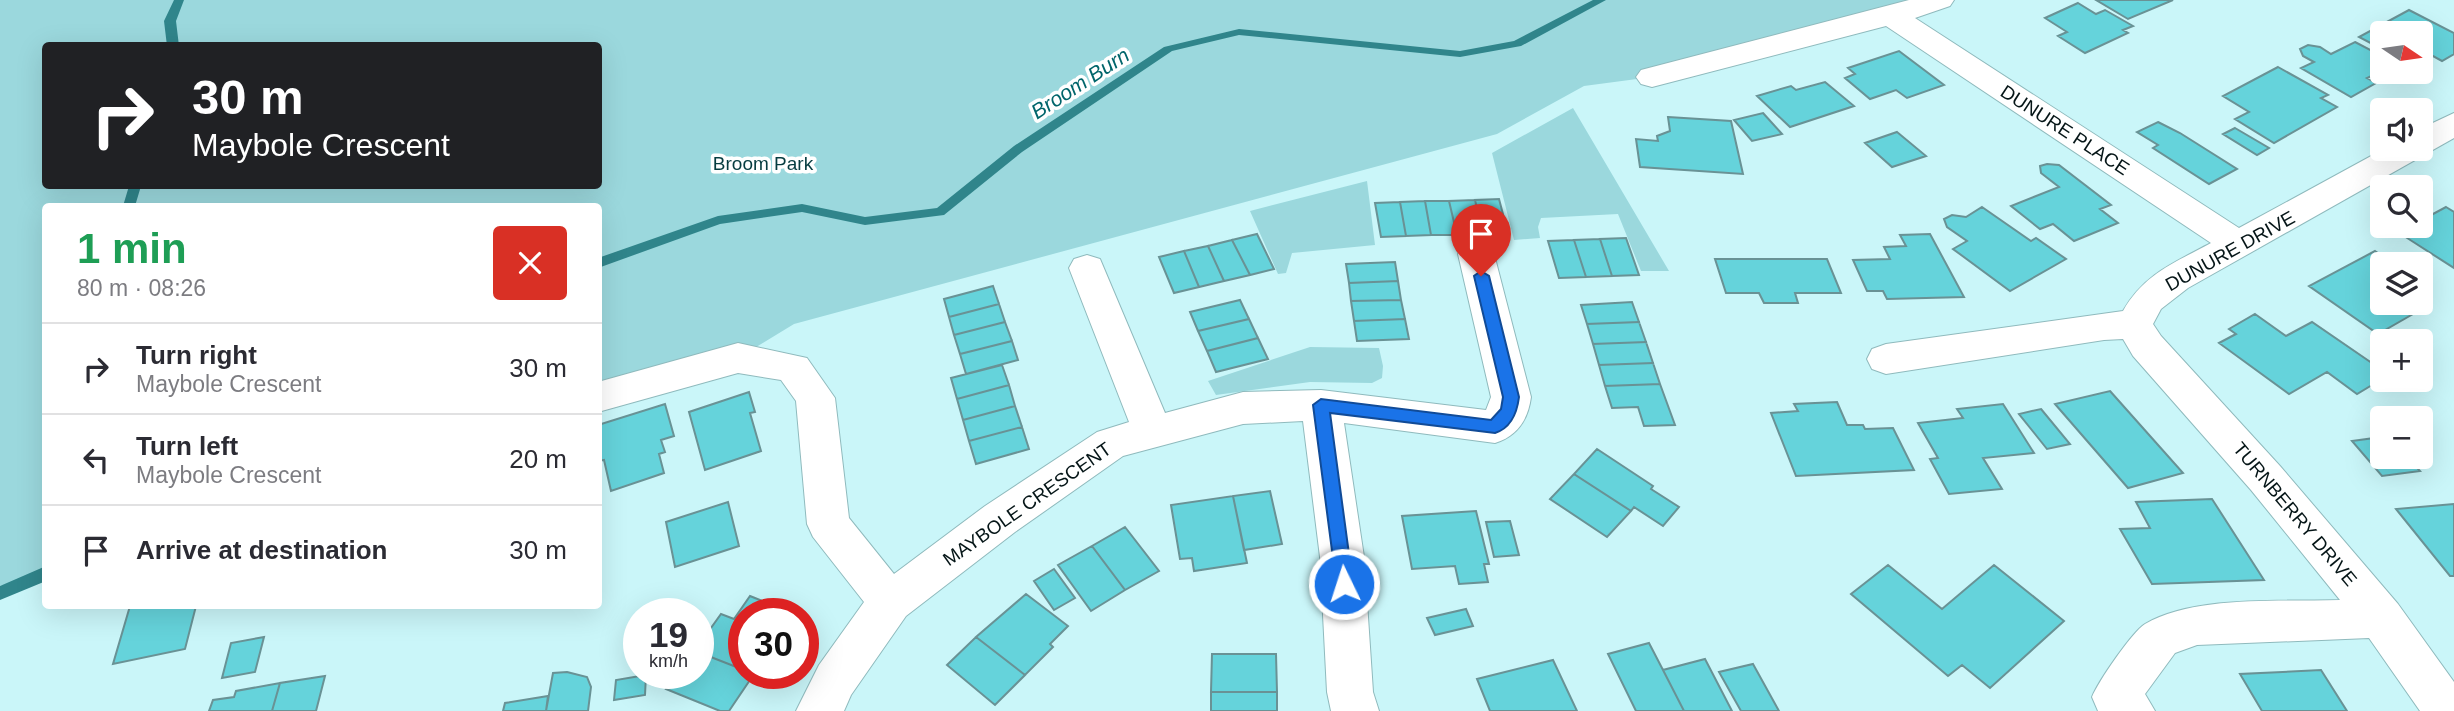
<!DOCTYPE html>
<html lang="en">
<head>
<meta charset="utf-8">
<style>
	:root { --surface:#fff; --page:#f2f2f3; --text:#2b2b33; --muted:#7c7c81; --line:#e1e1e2 }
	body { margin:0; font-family:Helvetica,sans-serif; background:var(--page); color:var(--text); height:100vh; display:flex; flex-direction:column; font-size:26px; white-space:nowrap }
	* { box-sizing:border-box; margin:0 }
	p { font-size:23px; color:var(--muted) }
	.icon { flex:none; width:38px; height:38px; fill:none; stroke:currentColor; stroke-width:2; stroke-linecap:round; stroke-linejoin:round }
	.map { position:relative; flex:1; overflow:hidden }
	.side { position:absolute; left:42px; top:203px; width:560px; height:406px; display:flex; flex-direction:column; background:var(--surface); border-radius:7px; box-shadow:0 7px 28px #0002 }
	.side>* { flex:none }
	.top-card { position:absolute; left:42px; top:42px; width:560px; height:147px; border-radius:7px; box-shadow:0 7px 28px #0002; background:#202124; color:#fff; overflow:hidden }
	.needle { width:46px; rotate:103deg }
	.buttons { position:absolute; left:2370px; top:21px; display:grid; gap:14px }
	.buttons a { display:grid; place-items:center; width:63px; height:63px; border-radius:7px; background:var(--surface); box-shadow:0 7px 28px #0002; font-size:35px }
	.speed { position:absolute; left:623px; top:598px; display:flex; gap:14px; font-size:35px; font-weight:700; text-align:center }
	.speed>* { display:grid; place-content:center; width:91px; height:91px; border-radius:50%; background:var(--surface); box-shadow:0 7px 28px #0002; line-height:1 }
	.speed small { font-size:18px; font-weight:400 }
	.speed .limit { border:10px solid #d22; background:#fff; color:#111 }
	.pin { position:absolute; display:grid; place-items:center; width:60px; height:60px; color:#fff; margin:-72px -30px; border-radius:50% 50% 50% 0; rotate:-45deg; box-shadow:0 0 7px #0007 }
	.pin .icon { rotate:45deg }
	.me { position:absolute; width:77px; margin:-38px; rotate:356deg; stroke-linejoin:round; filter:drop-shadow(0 0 5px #0008) }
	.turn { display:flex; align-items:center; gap:24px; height:147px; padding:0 35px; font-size:32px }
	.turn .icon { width:91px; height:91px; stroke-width:2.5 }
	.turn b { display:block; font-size:49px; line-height:60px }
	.round { display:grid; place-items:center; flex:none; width:74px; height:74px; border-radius:7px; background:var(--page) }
	.head { display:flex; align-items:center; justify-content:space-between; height:119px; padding:0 35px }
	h1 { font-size:42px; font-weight:700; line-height:52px; color:#1e9e55 }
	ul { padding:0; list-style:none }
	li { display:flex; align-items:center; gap:21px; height:91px; padding:0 35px; border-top:2px solid var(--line) }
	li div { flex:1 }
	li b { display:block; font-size:26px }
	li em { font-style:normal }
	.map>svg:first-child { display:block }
	.green { fill:#9bd8dd; fill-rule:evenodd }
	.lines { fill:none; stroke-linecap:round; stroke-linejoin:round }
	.stream { fill:#30858b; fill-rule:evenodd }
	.building { fill:#65d3db; stroke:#699295; stroke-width:2 }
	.minor-casing { stroke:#8fbabd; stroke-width:2 }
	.minor { fill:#fff; fill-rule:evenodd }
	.route { fill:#1a73e8; stroke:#114b97; stroke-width:2 }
	.labels { text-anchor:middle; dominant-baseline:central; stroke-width:7; stroke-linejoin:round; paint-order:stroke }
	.street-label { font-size:19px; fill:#051517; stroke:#fff }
	.park-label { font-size:19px; fill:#063c40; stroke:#fff }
	.water-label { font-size:21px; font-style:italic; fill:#00656b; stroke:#fff }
</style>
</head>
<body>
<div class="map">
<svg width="2454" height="711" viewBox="0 0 2454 711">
	<rect width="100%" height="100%" fill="#caf6f9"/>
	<path class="green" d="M0,0H1921L1652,77L1584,86L1497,134L794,324L738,358L599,400L598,206H46L45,574L0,586ZM46,46H598V186H46Z
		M1573,108L1669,271H1641L1618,214L1541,218L1538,227L1540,238L1514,240L1492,153Z
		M1367,181L1375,245L1292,253L1286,273L1278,274L1250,211Z
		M1310,347L1379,348L1383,366L1382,378L1372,383L1310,382L1216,395L1208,381Z"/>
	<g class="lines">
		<path class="stream" d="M174,0H184L176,21L179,46H167L164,21Z
			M1593,0H1606L1521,46L1460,57L1239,35L1172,51L1022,152L944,215L865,225L802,212L720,224L598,268V258L718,216L802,204L865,217L937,208L1014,146L1164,47L1239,29L1460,51L1514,41Z
			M129,186H141L135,206H123Z
			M46,566V581L0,600V586Z"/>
	</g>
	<path class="building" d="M2096,0H2173L2128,19Z
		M2078,3L2096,14L2105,10L2133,26L2123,30L2128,33L2085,53L2058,36L2067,32L2045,18Z
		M2409,10L2454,33V54L2442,61L2420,49V33H2382V49L2359,37Z
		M2355,42L2382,56L2378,62L2382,64V71L2367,78L2376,83L2351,97L2301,68L2314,62L2303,56L2300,49L2308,45L2320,47L2331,54Z
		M1899,51L1944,85L1907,98L1896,90L1870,99L1845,78L1855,74L1848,68Z
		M2278,67L2328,95L2321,98L2337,107L2274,143L2235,119L2249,112L2223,96Z
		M1825,82L1854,106L1790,127L1757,96L1791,86L1796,90Z
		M1763,113L1782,134L1752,141L1734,120Z
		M1668,117L1731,121L1743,174L1640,167L1636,139L1658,141L1657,136L1670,131Z
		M2158,122L2180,133L2237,169L2209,184L2153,148L2158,145L2137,132Z
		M2235,128L2269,148L2257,155L2223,134Z
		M1897,132L1926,156L1892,167L1865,143Z
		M2047,164L2059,165L2111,205L2100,209L2118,223L2074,241L2053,224L2040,229L2011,206L2059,187L2041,173L2040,166Z
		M1499,199L1508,233L1483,234L1475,200Z
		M1475,200L1483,234L1457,235L1449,201Z
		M1425,201L1431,235L1406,236L1400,202Z
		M1425,201H1449L1457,235H1431Z
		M1400,202L1406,236L1381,237L1375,203Z
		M1982,207L2031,241L2036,238L2066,259L2010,291L1953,249L1967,241L1947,227L1944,219L1952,215L1966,217Z
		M2446,207L2454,212V268L2404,236L2423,227L2420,221Z
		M1257,234L1274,269L1250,275L1232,240Z
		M1930,234L1964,297L1887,299L1883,291H1867L1853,260L1890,259L1884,247L1906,246L1900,235Z
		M1626,238L1639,275L1612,276L1600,239Z
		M1600,239L1612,276L1586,277L1574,240Z
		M1232,240L1250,275L1224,281L1208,246Z
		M1574,240L1586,277L1559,278L1548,241Z
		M1208,246L1224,281L1199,287L1184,251Z
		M1184,251L1199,287L1174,293L1159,257Z
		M2375,251L2394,264H2382V303H2396L2413,314L2378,334L2309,286Z
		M1715,259H1827L1841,293H1795L1798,303H1764L1759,293H1726Z
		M1395,262L1398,281L1349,283L1346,264Z
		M1398,281L1401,300L1351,301L1349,283Z
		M993,286L999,304L949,317L944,299Z
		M1240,300L1249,319L1198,331L1190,312Z
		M1401,300L1405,319L1354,321L1351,301Z
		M1632,302L1639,322L1587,324L1581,305Z
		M999,304L1005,322L954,335L949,317Z
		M2255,314L2286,336L2312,322L2382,370V379L2357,394L2327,372L2289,394L2219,343L2236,334L2229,329Z
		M1249,319L1258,338L1207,351L1198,331Z
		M1405,319L1409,339L1357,341L1354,321Z
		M1005,322L1012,341L960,354L954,335Z
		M1639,322L1646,342L1593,344L1587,324Z
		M1258,338L1268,359L1216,372L1207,351Z
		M1012,341L1018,360L966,374L960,354Z
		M1646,342L1653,363L1599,365L1593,344Z
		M1653,363L1660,384L1605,386L1599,365Z
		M1002,365L1009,385L957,399L951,378Z
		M1660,384L1675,425L1644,426L1638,407L1612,408L1605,386Z
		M1009,385L1015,406L963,420L957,399Z
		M2110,391L2183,473L2128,488L2055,404Z
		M749,392L755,412L750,413L761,451L705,470L689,412Z
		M1837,402L1847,425H1863L1865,429L1893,428L1914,470L1796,476L1771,413L1798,411L1794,404Z
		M665,404L674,436L661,440L665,452L659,454L664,473L611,491L604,460L598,461V425Z
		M2003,404L2034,453L1983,458L2002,489L1949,494L1930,459L1938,458L1918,423L1963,418L1957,409Z
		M1015,406L1022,427L969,441L963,420Z
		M2041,409L2070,444L2047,449L2019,414Z
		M1022,427L1029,449L976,464L969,441Z
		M2382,437V457H2407L2420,471L2382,476L2352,441Z
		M1597,449L1653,486L1651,489L1679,507L1663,526L1634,507L1631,511L1574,474Z
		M1574,474L1631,511L1607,537L1550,499Z
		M1270,491L1282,544L1244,550L1233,496Z
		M1233,496L1247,563L1194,571L1192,558L1180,559L1171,505Z
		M2212,499L2264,580L2152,584L2120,529L2150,528L2136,502Z
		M728,502L739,546L675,567L666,522Z
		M2454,504V576H2450L2396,509Z
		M1476,511L1489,564H1484L1488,582L1459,584L1455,566L1412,569L1402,516Z
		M1510,521L1519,555L1494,557L1486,522Z
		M1125,527L1159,571L1125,590L1092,546Z
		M1092,546L1125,590L1091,611L1058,565Z
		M1888,565L1942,609L1994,565L2064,621L1990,688L1962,665L1948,676L1851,594Z
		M1054,569L1075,598L1054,610L1034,581Z
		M1026,594L1068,626L1050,644L1053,647L1025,675L976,637Z
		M750,596L792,613L744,614V670L698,652V646L721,614L734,619Z
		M130,606H196L185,649L113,664Z
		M1466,609L1473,626L1435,635L1427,618Z
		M264,637L255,672L222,678L231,643Z
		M976,637L1025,675L995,705L947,665Z
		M1649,643L1663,670L1684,711H1636L1608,654Z
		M698,652L744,670V674H754L729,711H720L666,689L678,674H698Z
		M1212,654H1276L1277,692H1211Z
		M1705,659L1732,711H1684L1663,670Z
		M1553,660L1577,711H1490L1477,679Z
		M1753,664L1779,711H1741L1719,672Z
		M2321,670L2347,711H2262L2240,674Z
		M567,672L587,677L591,687L588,711H546L553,673Z
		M646,675L645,695L614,700L616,680Z
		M325,676L316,711H272L280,683Z
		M280,683L272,711H209L213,700L234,697L236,691Z
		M1211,692H1277V711H1211Z
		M548,696L546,711H503L505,703Z"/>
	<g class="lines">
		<defs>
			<path id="minor" d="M1909,0H1954L1950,6L1915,18L2239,228L2384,149H2420V129L2454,113V138L2188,288L2161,309L2153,324L2161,336L2280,466L2398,604L2454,682V711H2420L2369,638L2197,645L2175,653L2145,694L2155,711H2098L2092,697C2098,682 2132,632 2145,624C2195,595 2282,602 2340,600L2251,490L2133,356L2123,339L2104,340L1886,374L1872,369L1867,359L1872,349L1886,344L2123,311C2144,274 2174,263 2211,243L1886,26L1652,87L1641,84L1636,77L1641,70Z
				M1476,241L1489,245L1494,254L1531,397C1528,420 1517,436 1495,443L1344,423L1364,557L1373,692L1379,711H1331L1327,692L1320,557L1303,421L1243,424L1123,456L1015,532L906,616L851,695L844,711H796L819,665L864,602L813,537L807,524L796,401L781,380L738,373L598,412V382L738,343L807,358L835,398L849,518L894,574L985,506L1097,432L1129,422L1069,268L1074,259L1087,255L1100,259L1165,413L1243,392L1321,390L1486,410L1491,397L1458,254L1463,245Z"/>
		</defs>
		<use href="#minor" class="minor-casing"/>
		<use href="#minor" class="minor"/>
	</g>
	<path class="route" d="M1481,271L1489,276L1519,397C1517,413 1511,428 1495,433L1330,413L1353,584L1350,589L1344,592L1337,589L1313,405L1321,399L1491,420L1501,409L1503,397L1474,276Z"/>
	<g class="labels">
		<g class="street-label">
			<text transform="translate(2065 130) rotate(33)">DUNURE PLACE</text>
			<text transform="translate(2230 251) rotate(-29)">DUNURE DRIVE</text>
			<text transform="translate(1027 504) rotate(-35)">MAYBOLE CRESCENT</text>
			<text transform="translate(2295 514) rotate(50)">TURNBERRY DRIVE</text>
		</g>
		<g class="park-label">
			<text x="763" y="163">Broom Park</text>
		</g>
		<g class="water-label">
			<text transform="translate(1080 83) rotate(-33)">Broom Burn</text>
		</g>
	</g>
</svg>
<div class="buttons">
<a><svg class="needle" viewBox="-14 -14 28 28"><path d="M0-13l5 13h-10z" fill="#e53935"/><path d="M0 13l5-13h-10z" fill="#7c7c81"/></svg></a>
<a><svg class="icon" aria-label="sound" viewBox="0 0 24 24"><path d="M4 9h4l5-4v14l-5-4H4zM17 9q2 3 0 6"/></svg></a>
<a><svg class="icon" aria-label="search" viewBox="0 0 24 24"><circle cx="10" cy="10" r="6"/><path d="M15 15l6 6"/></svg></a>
<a><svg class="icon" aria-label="layers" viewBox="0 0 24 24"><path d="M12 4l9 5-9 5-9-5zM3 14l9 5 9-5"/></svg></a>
<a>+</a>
<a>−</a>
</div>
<div class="speed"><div>19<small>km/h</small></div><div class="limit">30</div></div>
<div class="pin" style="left:1481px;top:276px;background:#d93025"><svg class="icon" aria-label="arrive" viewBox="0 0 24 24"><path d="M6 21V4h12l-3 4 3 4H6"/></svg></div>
<svg class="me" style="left:1344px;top:584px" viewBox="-20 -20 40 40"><circle r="17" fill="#1a73e8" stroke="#fff" stroke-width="3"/><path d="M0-11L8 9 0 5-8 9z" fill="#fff"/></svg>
<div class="top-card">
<div class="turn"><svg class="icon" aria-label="right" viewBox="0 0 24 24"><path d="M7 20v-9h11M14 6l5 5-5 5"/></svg><div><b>30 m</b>Maybole Crescent</div></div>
</div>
<section class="side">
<div class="head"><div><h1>1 min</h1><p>80 m · 08:26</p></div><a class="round" style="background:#d93025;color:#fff"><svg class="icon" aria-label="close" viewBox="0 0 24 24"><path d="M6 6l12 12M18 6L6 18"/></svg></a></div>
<ul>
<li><svg class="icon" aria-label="right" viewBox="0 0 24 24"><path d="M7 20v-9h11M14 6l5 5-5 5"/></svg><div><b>Turn right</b><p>Maybole Crescent</p></div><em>30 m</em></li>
<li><svg class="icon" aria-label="left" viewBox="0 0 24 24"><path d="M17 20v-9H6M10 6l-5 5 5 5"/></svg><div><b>Turn left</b><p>Maybole Crescent</p></div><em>20 m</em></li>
<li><svg class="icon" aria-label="arrive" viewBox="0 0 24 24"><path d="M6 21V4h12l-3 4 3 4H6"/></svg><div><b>Arrive at destination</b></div><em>30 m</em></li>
</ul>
</section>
</div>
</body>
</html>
